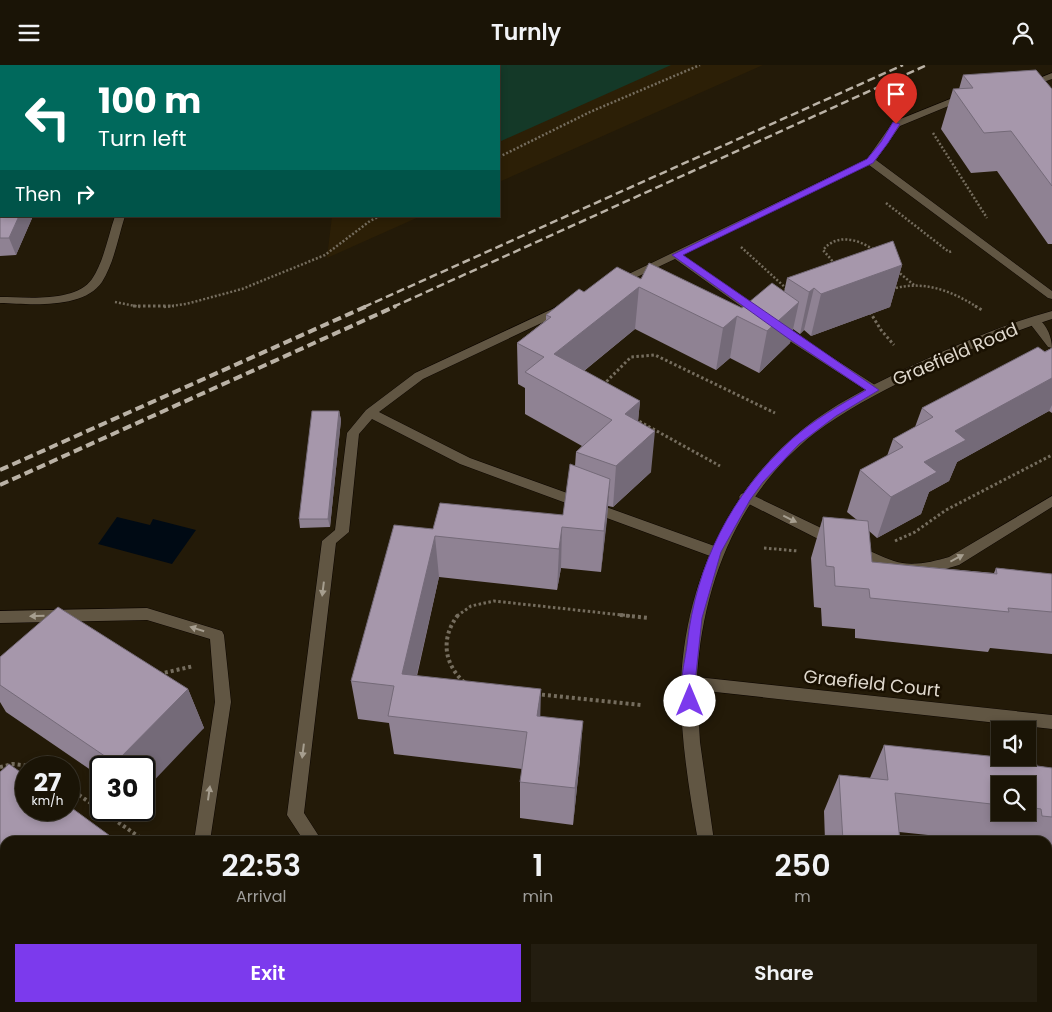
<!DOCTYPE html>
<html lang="en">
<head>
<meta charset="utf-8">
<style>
	:root { --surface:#1a1406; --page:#231d10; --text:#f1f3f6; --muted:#9f9e9b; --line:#383328; --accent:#7c3aed }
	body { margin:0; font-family:Poppins,sans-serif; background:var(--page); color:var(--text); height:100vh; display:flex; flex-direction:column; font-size:19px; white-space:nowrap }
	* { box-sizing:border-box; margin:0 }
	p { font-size:16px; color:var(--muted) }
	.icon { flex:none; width:28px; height:28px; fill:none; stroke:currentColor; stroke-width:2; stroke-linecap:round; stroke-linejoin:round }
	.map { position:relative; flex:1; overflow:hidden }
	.sheet { position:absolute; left:0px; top:771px; width:1052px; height:176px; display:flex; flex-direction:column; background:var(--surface); border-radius:15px 15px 0 0; box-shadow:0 2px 8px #0003,0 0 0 1px var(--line) }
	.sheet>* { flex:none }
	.hud { position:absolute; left:0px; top:0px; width:500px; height:152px; box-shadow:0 2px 8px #0003,0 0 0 1px var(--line); background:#00695c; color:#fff; overflow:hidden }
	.buttons { position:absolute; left:991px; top:656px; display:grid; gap:10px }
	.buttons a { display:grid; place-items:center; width:45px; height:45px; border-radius:0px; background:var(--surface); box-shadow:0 2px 8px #0003,0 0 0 1px var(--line); font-size:25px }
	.speed { position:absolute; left:15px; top:691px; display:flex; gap:10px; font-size:25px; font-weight:700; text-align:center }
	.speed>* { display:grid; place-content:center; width:65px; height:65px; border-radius:50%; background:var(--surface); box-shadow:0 2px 8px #0003,0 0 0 1px var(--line); line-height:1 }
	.speed small { font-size:12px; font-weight:400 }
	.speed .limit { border:2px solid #111; border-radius:8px; background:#fff; color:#111 }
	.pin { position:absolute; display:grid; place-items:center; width:42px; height:42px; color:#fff; margin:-51px -21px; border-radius:50% 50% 50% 0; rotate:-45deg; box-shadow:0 0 5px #0007 }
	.pin .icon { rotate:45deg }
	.me { position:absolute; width:55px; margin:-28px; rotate:0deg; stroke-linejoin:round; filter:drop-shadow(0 0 4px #0008) }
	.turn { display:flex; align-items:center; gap:18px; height:105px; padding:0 15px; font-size:22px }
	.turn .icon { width:65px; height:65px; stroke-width:2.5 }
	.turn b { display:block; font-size:35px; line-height:42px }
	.then { display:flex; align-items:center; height:48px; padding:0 15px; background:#0003; gap:10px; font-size:19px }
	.eta { display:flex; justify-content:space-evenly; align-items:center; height:85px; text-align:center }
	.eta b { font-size:30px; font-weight:600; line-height:35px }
	.primary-button { display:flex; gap:10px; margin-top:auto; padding:10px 15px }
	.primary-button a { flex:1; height:58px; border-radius:0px; background:var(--accent); color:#fff; font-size:20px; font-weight:600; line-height:58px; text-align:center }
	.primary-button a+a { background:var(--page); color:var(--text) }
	header { display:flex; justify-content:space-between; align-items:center; height:65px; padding:0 15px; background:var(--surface); font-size:22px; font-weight:600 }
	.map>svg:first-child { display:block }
	.built { fill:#2c1f06 }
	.green { fill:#143928 }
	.water { fill:#000a14 }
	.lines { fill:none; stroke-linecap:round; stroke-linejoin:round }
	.service-casing { stroke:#0c0500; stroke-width:1 }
	.minor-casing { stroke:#0c0500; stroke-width:1 }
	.path-far2 { stroke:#756d5e; stroke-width:2.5; stroke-dasharray:2 2; stroke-linecap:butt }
	.path-far1 { stroke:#756d5e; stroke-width:3; stroke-dasharray:2.5 2.5; stroke-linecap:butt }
	.path { stroke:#756d5e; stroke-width:4; stroke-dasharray:3 3; stroke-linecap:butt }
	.service { fill:#615643; fill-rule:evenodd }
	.minor { fill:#615643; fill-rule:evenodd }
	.rail-far1 { stroke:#bab2a6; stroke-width:2.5; stroke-dasharray:8 4; stroke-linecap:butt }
	.rail { stroke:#bab2a6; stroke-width:4; stroke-dasharray:9 4.5; stroke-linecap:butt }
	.wall { fill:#8f8293; fill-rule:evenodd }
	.shaded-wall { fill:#746a78 }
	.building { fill:#a697ab; stroke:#746a78 }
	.oneway { fill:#a69e8f }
	.route { fill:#7c3aed; stroke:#51269a }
	.labels { text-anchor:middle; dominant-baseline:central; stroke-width:5; stroke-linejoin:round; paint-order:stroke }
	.street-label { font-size:18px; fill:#dfd8cd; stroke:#1a1102 }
</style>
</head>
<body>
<header><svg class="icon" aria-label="menu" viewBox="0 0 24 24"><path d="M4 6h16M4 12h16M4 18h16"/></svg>Turnly<svg class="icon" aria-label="person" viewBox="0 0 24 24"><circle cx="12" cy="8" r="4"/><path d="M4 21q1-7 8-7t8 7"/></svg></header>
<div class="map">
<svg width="1052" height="947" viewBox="0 0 1052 947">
	<rect width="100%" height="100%" fill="#231a08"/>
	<path class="built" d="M354,0H763L499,117V1Z
		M332,151H421L327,193Z"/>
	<path class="green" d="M376,0H671L499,77V1H373Z"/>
	<path class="water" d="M117,452L150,460L153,454L196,465L172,499L98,479Z"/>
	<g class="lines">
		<defs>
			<path id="service" d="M1052,8V14L1027,23L1022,20Z
				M965,28L970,31L968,33L900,61L876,95L1052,226V234L1048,233L869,100L683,190L796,269L878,322L880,325L878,328H870L788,275L675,194L620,220L616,221L610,218L867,94L893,57Z
				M563,239L569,243L567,246L423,314L379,347L470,393L720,483L722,487L720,491L715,492L710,491L460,399L372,354L359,369L349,467L336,478L304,748L322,776H304L287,750L322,476L335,465L347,368L366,345L415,308Z
				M1034,252C1046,256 1052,272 1052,283L1048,282L1028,256Z
				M746,427L840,472L842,476L840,480L835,481L830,480L741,435L739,432L741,429Z
				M1052,431V442L959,500L935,507L914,509L894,507L852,490L850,486L852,482L857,481C870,485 881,492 894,496C911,502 932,497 949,492Z
				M147,543L222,566L224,570L231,637L210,776H194L215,637L210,574L147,555L0,558V546Z
				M169,942H187L186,947H168Z
				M294,942H312V947H294Z"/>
			<path id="minor" d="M167,0H175V1H167Z
				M115,151H125C118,173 114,198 102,217C83,245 29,239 0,238V232C26,232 75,238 92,214C104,196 108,171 115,151Z
				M1052,246V254C1003,270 955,290 909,313C876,329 844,346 815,368C738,428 703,518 697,612L1052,650V664L697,625L700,677L714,776H698C689,725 680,671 681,618C685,521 727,425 803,364C833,340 867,323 901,306C949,283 1000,260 1052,246Z
				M721,942H739L740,947H722Z"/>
		</defs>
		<use href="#service" class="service-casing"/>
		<use href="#minor" class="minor-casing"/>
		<path class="path-far2" d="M933,68L987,153
			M499,92L590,47L700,0
			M886,138L949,187L953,186
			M741,182L788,225
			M835,199L823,185C837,168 858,174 874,185
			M897,206L914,220
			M892,224C923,215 950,225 977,242
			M115,237L140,242
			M164,242L186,239L242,224L325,190L370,156L380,151"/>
		<path class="path-far1" d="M133,241H174
			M975,241L982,245
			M870,247L881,265L894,280
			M603,320L631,292L655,290L775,348
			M635,354L720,401
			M895,476L915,467L946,445L1052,390
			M764,483L798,486
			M457,551L471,541L494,536L631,551"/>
		<path class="path" d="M458,550C441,572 443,598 464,617
			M620,550L649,553
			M159,609L194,601
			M536,629L641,640
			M0,702L13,699L39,702
			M69,723L145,776
			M1048,809L1052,810
			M0,885L5,889
			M72,942L78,947
			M969,942L974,947"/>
		<use href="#service" class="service"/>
		<use href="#minor" class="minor"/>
		<path class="rail-far1" d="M364,242L903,0
			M393,242L927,0"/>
		<path class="rail" d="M0,405L367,241
			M0,420L396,241"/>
	</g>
	<path class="wall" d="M963,10L1052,24V179H1048L997,106L971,108L941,64L953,24H959Z
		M0,91L1,151H33L16,190L0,191Z
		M902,200L890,242L811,271L804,265L800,269L793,264L790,278L759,308L730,293L716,305L635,264L584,306L640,336L638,356L651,407L613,442L608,441L601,507L561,503L557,525L439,512L417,611L540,651L580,694L573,760L520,753V717L522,704L394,689L389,658L358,654L351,616L433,464L563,450L575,401L576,387L582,381L525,349V323L518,319L517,278L546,255V250L584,227L641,214L742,243L784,227L787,213Z
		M1052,283V348L1049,346L957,397L949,416L929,427L921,449L877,473L869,466L872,497L994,508L996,503L1052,509V589L990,583L988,587L855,573V564L822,561L821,543L814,542L811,493L823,452L857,455L847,447L860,405L887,391L893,374L915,362L922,343Z
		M339,346L341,355L330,462L300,463L299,454Z
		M0,592L188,624L204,663L144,702H101V712L6,647L0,637Z
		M884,680L1052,703V790H1048V776H986L899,767L900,776H825L824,746L839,710L870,713ZM1000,720H1028V748H1000Z
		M0,707L5,776V857L0,853Z
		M845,942H932L934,947H846Z"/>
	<path class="shaded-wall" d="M87,0H99V1H86Z
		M19,151H33L16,190L9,173Z
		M902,200L890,242L811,271L821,229Z
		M639,222L635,264L559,326L554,289Z
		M814,223L804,265L800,269L809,227Z
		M799,237L790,278L759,308L767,266Z
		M737,251L730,293L716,305L723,263Z
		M1052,313V340L1049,346L957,397L949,416L929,427L921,449L877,473L891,432L955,366Z
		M640,336L636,378L625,349Z
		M339,346L341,355L330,462L328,454Z
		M655,366L651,407L613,442L616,401Z
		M610,414L607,455L601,507L604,466Z
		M562,462L561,503L557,525L559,484Z
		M435,471L439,512L408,648L402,609Z
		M188,624L204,663L144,726V702H118L115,698Z
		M541,624L540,663L537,651Z
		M583,656L580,694L573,760L575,723Z
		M411,942H418V947H411Z"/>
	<path class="building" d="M29,0H87L86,1H28Z
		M236,0H285L284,1H236Z
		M1036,5L1052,24V121L1011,66L984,68L953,24L973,23L963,10Z
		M1,88V151H19L9,173H0V91Z
		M893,176L902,200L821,229L814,223L809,227L787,213Z
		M649,198L742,243L772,218L799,237L767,266L737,251L723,263L639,222L554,289L640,336L625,349L655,366L616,401L576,387L612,355L525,307L544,292L517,278L551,252L546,250L579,224L584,227L617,202L641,214Z
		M1038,282L1045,287L1052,283V313L955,366L966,375L924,397L937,407L891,432L860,405L903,382L893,374L933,352L922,343Z
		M312,346H339L328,454H299Z
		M570,399L610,414L604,466L562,462L559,484L435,471L402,609L541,624L537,651L583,656L575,723L520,717L527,667L388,651L394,621L351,616L394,460L433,464L440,438L563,450Z
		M823,452L868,456L872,497L997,509L996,503L1052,509V547L1008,543L1009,547L870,533L869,524L835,521L834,502L826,501Z
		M58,542L188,624L115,698L0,620V592Z
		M884,680L1036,696L1037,701L1052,703V752L1042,751L1041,744L1028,742V720H1000V740L895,728L900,776H843L839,710L888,715Z
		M9,699L26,711V745H69V741L117,776H5V845L0,841V707Z
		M600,772L601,776H547V773Z
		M0,932L5,937V942H12L18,947H0Z
		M349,942H411V947H349Z
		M869,942H932L934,947H870Z"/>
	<defs><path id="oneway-solid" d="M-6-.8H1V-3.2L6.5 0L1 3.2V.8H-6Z" transform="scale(1.25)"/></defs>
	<g class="oneway">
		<use href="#oneway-solid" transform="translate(790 454) rotate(26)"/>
		<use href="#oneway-solid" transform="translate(957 493) rotate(-28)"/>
		<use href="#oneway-solid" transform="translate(323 524) rotate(97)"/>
		<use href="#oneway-solid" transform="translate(37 551) rotate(179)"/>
		<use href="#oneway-solid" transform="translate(197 564) rotate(-163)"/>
		<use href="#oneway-solid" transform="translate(303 686) rotate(97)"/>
		<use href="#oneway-solid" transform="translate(209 728) rotate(-82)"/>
	</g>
	<path class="route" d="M893,57L900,59L888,78L873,98L683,190L879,325L836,351L799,379L763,417L750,435L721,487L702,553L695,618L696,636L694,640L690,641L685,640C677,624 685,597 687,580C696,499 731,430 791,375C813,355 840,340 866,325L789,274L672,190L867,94L881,77Z"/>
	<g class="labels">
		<g class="street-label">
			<text transform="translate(955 289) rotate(-23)">Graefield Road</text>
			<text transform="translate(872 618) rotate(6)">Graefield Court</text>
		</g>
	</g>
</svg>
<div class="buttons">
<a><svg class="icon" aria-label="sound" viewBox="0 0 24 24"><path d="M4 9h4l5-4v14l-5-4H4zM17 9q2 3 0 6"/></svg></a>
<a><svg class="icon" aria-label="search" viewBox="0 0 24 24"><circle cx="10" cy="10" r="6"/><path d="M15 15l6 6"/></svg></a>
</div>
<div class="speed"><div>27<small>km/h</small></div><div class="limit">30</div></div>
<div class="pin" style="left:896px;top:59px;background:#d93025"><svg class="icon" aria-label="arrive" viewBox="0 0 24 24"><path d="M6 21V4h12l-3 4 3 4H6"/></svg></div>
<svg class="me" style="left:690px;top:636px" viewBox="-20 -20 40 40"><circle r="19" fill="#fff"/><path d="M0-13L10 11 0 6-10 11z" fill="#7c3aed"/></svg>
<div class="hud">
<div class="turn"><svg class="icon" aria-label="left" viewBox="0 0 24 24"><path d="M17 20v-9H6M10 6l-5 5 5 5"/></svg><div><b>100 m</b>Turn left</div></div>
<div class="then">Then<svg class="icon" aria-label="right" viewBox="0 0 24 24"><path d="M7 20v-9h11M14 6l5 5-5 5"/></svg></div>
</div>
<section class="sheet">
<div class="eta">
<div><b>22:53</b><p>Arrival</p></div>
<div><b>1</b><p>min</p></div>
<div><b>250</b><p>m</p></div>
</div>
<div class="primary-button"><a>Exit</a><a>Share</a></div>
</section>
</div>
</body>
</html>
